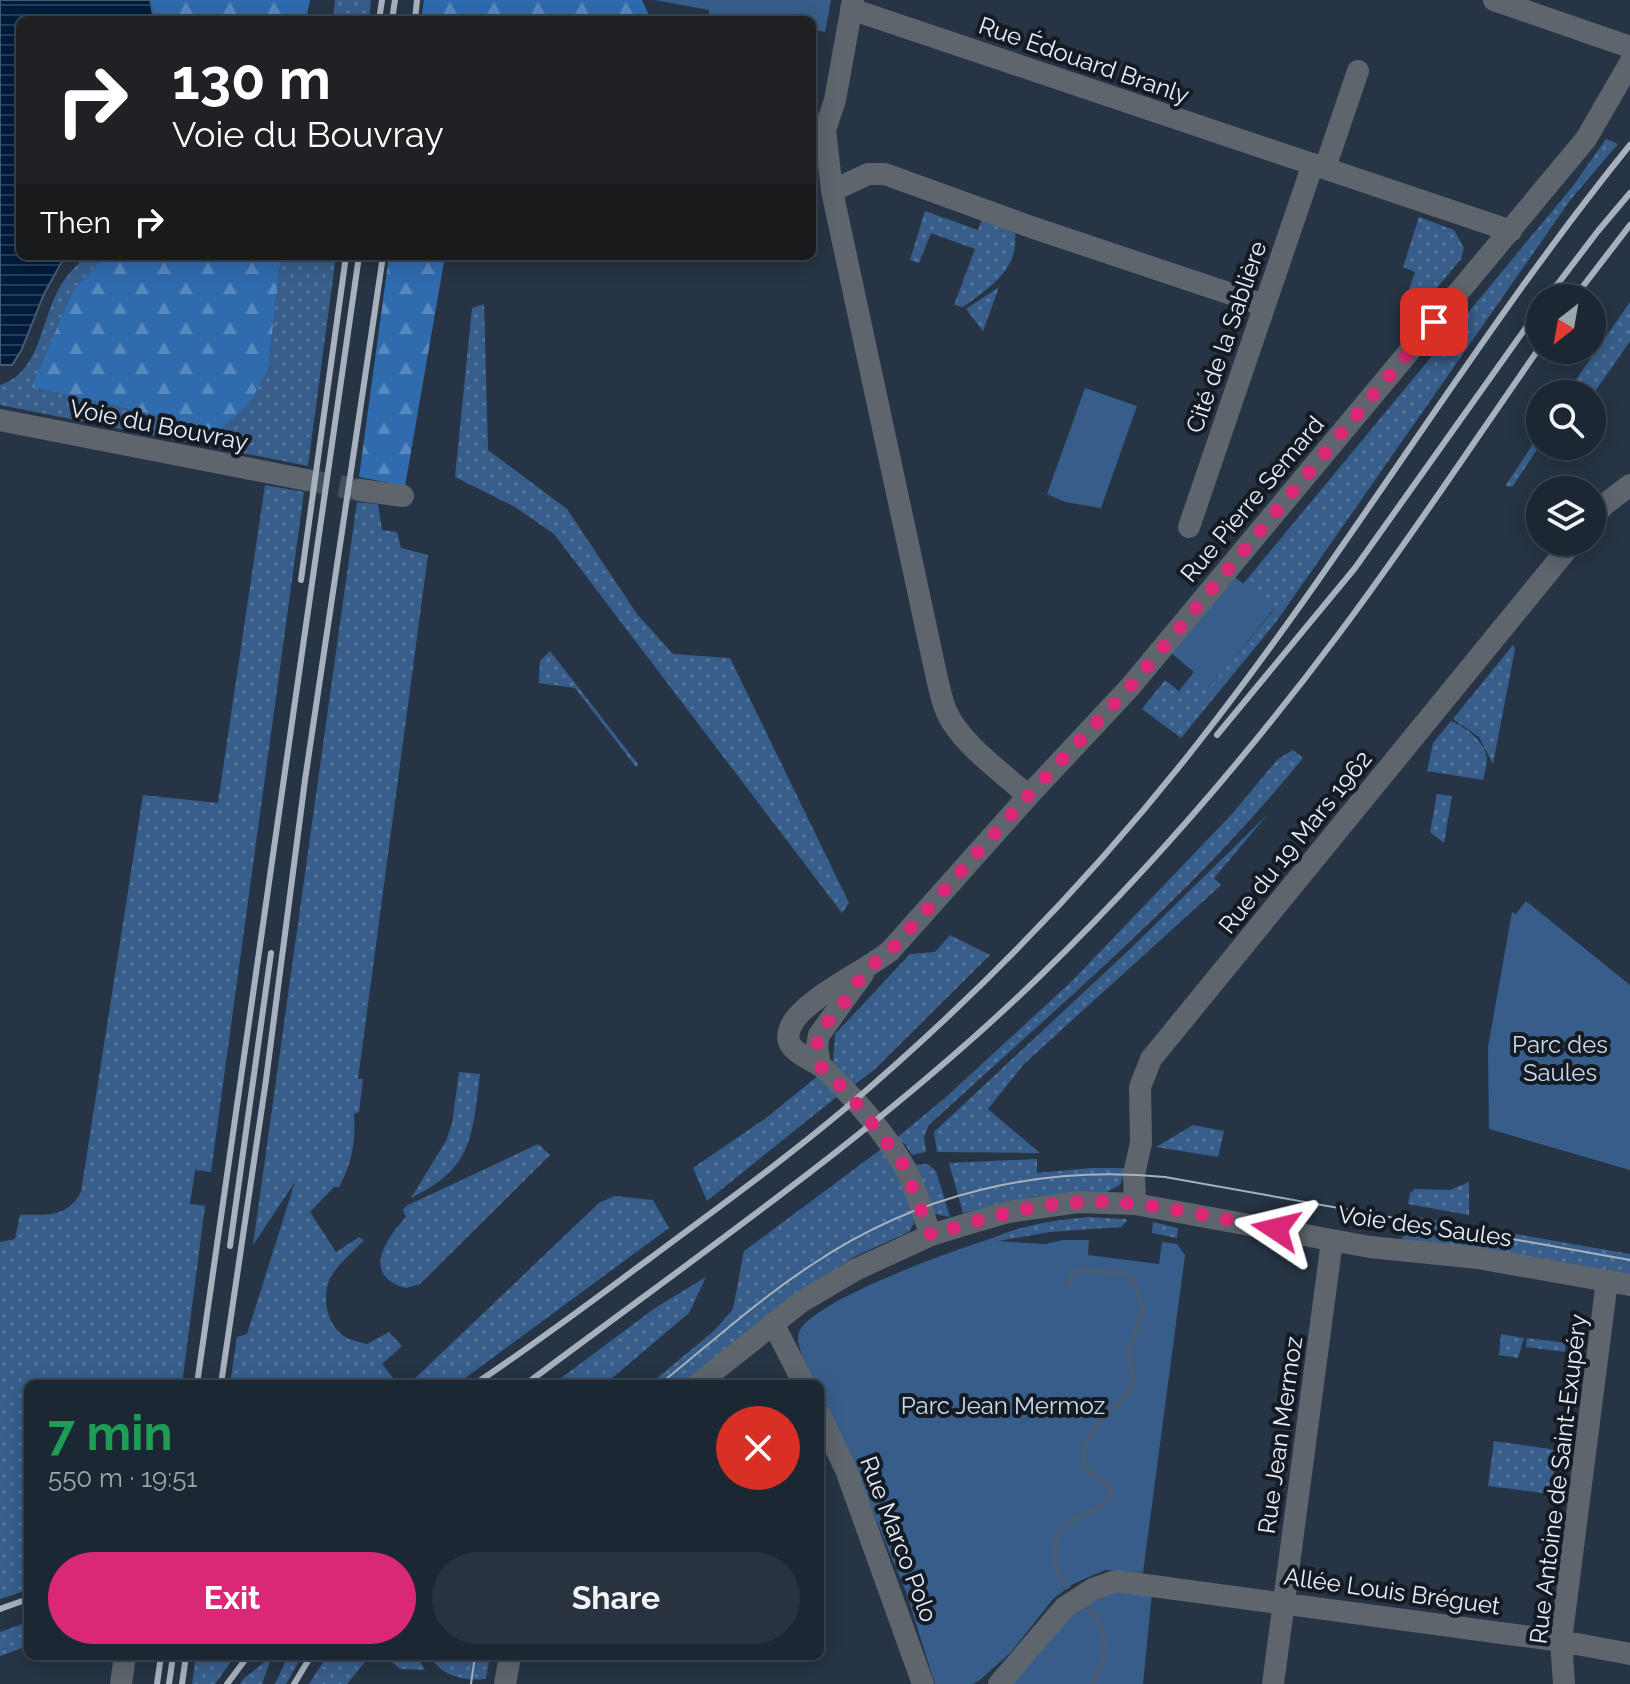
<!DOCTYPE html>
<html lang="en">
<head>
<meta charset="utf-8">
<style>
	:root { --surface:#1c2734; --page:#293340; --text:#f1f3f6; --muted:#a0a5ac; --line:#3a444f; --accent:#db2777 }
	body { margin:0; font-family:Raleway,sans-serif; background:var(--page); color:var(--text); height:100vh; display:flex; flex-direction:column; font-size:30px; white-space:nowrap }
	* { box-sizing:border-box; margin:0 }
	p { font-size:26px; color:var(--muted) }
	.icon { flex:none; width:44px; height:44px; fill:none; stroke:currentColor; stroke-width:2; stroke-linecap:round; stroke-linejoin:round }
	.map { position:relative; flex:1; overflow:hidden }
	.details { position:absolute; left:24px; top:1380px; width:800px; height:280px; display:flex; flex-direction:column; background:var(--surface); border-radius:12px; box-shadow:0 4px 20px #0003,0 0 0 2px var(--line) }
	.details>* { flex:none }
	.hud { position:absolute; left:16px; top:16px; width:800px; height:244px; border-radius:12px; box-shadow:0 4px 20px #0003,0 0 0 2px var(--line); background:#202124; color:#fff; overflow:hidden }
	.needle { width:52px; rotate:211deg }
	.buttons { position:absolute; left:1526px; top:284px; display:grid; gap:16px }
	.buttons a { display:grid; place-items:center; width:80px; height:80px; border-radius:50%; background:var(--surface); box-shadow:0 4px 20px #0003,0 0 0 2px var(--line); font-size:40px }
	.pin { position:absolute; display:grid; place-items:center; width:68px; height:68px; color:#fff; margin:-34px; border-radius:16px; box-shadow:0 4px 12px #0006 }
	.me { position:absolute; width:88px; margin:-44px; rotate:280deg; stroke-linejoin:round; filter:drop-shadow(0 0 6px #0008) }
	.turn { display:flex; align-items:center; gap:28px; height:168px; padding:0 24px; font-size:36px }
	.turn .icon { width:104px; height:104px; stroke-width:2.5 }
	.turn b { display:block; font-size:56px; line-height:68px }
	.then { display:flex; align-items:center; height:76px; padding:0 24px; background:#0003; gap:16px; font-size:30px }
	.round { display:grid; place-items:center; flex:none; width:84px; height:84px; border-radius:42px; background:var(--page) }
	.headline { display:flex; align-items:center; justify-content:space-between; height:136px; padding:0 24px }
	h1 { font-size:48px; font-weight:700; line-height:60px; color:#1e9e55 }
	.cta { display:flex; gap:16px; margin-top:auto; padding:16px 24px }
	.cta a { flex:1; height:92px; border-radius:48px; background:var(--accent); color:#fff; font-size:32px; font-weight:700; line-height:92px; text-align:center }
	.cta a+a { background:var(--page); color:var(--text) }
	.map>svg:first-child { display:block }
	.grass { fill:url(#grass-dots) }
	.forest { fill:url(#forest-firs) }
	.park { fill:#375e8b }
	.water { fill:url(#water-rules); stroke:#465b75; stroke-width:2 }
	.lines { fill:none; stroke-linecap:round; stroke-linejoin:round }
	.stream { stroke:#465b75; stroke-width:6 }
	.minor-tunnel { stroke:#435060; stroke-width:22; stroke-dasharray:22 11; stroke-linecap:butt }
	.minor { stroke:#5e656d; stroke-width:22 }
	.tram { stroke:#a7b1be; stroke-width:2 }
	.rail { stroke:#a7b1be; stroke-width:6 }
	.route { stroke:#db2777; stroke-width:14; stroke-dasharray:0 25.2 }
	.labels { text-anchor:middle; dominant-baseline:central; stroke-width:8; stroke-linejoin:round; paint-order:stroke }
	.street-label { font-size:24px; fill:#e8f1fb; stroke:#151b23 }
	.park-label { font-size:24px; fill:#ccdbed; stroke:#151b23 }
</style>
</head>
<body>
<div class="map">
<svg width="1630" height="1684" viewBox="0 0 1630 1684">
	<defs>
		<pattern id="grass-dots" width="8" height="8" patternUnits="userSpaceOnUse" patternTransform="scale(2)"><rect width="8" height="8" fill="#375e8b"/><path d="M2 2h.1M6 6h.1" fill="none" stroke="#54769c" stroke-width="1.8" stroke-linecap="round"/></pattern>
		<pattern id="forest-firs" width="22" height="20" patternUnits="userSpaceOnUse" patternTransform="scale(2)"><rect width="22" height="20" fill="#2f6bad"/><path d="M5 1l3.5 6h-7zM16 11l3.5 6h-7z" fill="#5788bd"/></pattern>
		<pattern id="water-rules" width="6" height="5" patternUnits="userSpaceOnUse" patternTransform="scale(2)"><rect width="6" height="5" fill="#001b3c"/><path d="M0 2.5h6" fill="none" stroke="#253d59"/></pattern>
	</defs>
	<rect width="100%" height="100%" fill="#263445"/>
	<path class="grass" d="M335,0H371L369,20H333Z
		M1606,139L1618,144L1571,199L1276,622L1181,738L1142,709L1165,680L1179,691L1194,672L1211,685L1274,610L1243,584L1573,186Z
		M925,211L978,230L983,216L1015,233C1019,270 989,288 963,307L954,305L975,249L931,233L919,263L910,260Z
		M1419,217L1454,230L1464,248L1461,259L1420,308L1406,298L1415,272L1403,267Z
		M87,256H104L73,290L33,387L178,420L216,433L268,370L281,256H336L308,466L0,405V385C41,373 41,317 61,285C68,274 77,264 87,256Z
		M999,287L983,331L966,309Z
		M1630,302V341L1592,396V394H1566Z
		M484,304L488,450L567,509L637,614L673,654L730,658L849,903L842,913L554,534L515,507L455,477L472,308Z
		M1540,433V445L1513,486L1509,487L1506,485Z
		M265,485L304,492L211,1172L195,1170L190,1204L205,1206L182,1384H28V1590L0,1599V1242L15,1239L20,1215C47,1214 66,1219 81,1192L143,795L218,803Z
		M357,502L378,504L382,530L397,532L401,548L428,555L358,1079H363L359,1112L354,1114C356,1140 352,1164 339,1187H334L310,1212L336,1252L359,1237L364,1240C353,1252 337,1265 330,1278C321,1299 327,1328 349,1339C354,1341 361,1342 367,1344L389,1332L402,1346L382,1364L398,1384H230L237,1337L247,1334L295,1182L253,1245Z
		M1513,645L1515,649L1493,764L1479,737L1453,719Z
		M550,651L638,764L636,767L575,688L539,683L540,661Z
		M1451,721C1466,727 1487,743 1487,760C1487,766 1484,774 1483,780L1427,771L1433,743Z
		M1293,750L1303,758C1193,894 1057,1007 929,1125L924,1137L926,1152L912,1155L905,1144L894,1140L945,1098L1072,981L1232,814L1277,760Z
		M1437,794L1452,796L1444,843L1430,832Z
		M1268,814L1214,878L1221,885L1024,1064L988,1109L1040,1153L937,1152L934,1132L1129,950Z
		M950,935L990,955L874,1070L854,1085L833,1061L835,1034L910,954L935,952Z
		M459,1072L480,1074C472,1135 474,1168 411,1198L446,1141L452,1124Z
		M819,1075L839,1095L707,1201L693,1168L766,1118Z
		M1193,1125L1224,1131L1218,1157L1156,1147Z
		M538,1144L550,1155L420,1284L406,1288C361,1276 385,1240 406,1217L403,1210L406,1206Z
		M884,1147L914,1214V1223L909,1232L856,1256L816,1281L685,1384H650L715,1330L733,1309L744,1251Z
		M1037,1159V1173L1091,1168H1126L1120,1185L1107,1192L1037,1196L963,1213L949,1163Z
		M928,1164L936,1171L950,1217L935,1214L910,1165Z
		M1469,1182V1215L1408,1204L1410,1193L1415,1189L1450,1190Z
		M614,1196L653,1200L669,1228L457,1384H409L599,1203Z
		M1406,1215L1630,1254V1275L1402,1242Z
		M1088,1217L1126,1219L1127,1221L1121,1227L1050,1232L998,1241L993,1238C1023,1225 1055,1220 1088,1217Z
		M1153,1222L1178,1228L1177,1238L1152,1233Z
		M706,1277L689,1313L605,1384H553L655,1308Z
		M1501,1334L1524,1338L1518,1358L1499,1355Z
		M1527,1338L1566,1343L1565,1352L1526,1347Z
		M1494,1441L1557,1450L1551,1494L1488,1486Z
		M28,1622V1646L0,1656V1632Z
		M196,1656H235L215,1684H192Z
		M272,1656L262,1684H240L243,1679Z
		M288,1656H302L286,1684H275Z
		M327,1656H370L347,1684H309Z
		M390,1656H417L425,1670L400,1669L387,1658Z
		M430,1656H490L486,1679C464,1681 442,1677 430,1656Z"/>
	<path class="forest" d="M150,0H310L306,20H154Z
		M424,0H642L651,20H550L516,15L512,20H421Z
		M104,256H281L268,370L248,405L216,433L178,420L32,387L73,290Z
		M389,256H445L405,486L359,477Z"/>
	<path class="park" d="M655,0H831L825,32L812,29V20H727L709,17V10Z
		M1085,388L1137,406L1101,508L1065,502L1047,494Z
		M1235,577L1274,609L1211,686L1171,653Z
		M1526,901L1630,985V1170L1489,1129L1488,1047L1512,912L1516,914Z
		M993,1238L998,1241L1045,1244L1063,1240H1089L1088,1255L1159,1264L1162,1242L1177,1244L1185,1255L1143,1573L1105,1570L1073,1584L1054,1598L1011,1652L980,1680L973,1684H935L906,1592L840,1433L820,1392V1384H816C810,1371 794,1346 799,1332C811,1301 959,1248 993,1238Z
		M1110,1591L1152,1593L1143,1684H1011L1066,1617Z"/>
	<path class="water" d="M0,0H150L154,20H20V256H65L44,294L21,351L12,365H0Z"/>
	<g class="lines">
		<path class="stream" d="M1067,1586C1057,1575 1054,1568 1055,1553C1057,1508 1093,1524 1111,1494L1109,1486C1103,1481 1094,1477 1089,1471C1064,1447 1122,1404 1134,1383L1128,1352L1143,1311L1136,1286L1127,1274L1084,1270L1072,1273L1069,1286
			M1087,1606C1110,1634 1109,1652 1092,1684"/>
		<path class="minor-tunnel" d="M307,480L360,490"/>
		<path class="minor" d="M853,0L835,100L825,130L832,191L936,674C940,691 943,708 952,722C969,749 1004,774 1028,796
			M1494,0L1630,47
			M851,9L1511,231
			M1325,168L1358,71
			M832,191L868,174H885L1031,227L1264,305
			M0,420L307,480
			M360,490L403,496
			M1592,519L1604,505L1630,485
			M1189,527L1313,164
			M820,1066L817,1046L819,1035L863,974
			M1135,1204L1134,1174L1141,1143L1140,1087L1151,1059L1573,542
			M931,1235C923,1215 917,1192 907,1172C894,1146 865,1110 844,1089C837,1082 830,1073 822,1067C807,1056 778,1050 792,1024C805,999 865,971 890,951L1031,793L1130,687L1586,139L1630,63
			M773,1323L804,1384
			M698,1384L801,1302L855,1270L931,1235L967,1224L1008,1212L1078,1202L1135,1204L1370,1247L1478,1258L1630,1285
			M820,1415L846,1470L923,1684
			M121,1684L125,1656
			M505,1684L510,1656
			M999,1684L1065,1607L1093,1589L1116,1581L1561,1641L1630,1654
			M1273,1684L1332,1241
			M1564,1684L1561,1641L1607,1281"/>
		<path class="tram" d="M660,1384C710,1344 759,1299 813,1264C917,1194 1040,1165 1165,1177L1630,1260
			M471,1684L475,1656"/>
		<path class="rail" d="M379,20L382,0
			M392,20L395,0
			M415,20L417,0
			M1547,298L1598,231L1630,193
			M1574,298L1630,225
			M301,580L346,256
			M1217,735L1355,568L1540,308
			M230,1246L271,953
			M197,1384L359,256
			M221,1384L266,1080L305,780L383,256
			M475,1384C535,1344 592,1301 649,1259C716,1209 783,1161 847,1107C975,998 1094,876 1198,743C1350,550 1475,336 1630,145
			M526,1384C702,1252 885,1127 1043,973C1150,869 1248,755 1338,635C1408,542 1473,443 1540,347
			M0,1609L28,1599
			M157,1684L161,1656
			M169,1684L173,1656
			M182,1684L186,1656
			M227,1684L248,1656
			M294,1684L311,1656"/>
	</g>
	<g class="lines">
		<path class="route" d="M1276,1229C1212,1218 1146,1199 1081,1202C1029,1204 980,1220 931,1235L902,1162L848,1093L820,1066L818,1056L817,1039L820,1031L847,999L865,971L890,951L1028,796L1130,687L1434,322"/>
	</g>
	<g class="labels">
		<g class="street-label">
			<text transform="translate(1084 60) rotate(19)">Rue Édouard Branly</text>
			<text transform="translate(1226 337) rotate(-71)">Cité de la Sablière</text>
			<text transform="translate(159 425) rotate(11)">Voie du Bouvray</text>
			<text transform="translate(1252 499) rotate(-50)">Rue Pierre Semard</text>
			<text transform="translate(1295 842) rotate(-51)">Rue du 19 Mars 1962</text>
			<text transform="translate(1425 1226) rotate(8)">Voie des Saules</text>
			<text transform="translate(1280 1435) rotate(-82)">Rue Jean Mermoz</text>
			<text transform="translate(1558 1479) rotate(-83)">Rue Antoine de Saint-Exupéry</text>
			<text transform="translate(899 1539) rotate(69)">Rue Marco Polo</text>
			<text transform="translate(1392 1591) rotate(8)">Allée Louis Bréguet</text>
		</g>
		<g class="park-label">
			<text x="1560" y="1044">Parc des<tspan x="1560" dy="28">Saules</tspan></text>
			<text x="1003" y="1405">Parc Jean Mermoz</text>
		</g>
	</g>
</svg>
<div class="buttons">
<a><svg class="needle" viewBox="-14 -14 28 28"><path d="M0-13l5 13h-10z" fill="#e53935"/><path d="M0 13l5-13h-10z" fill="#a0a5ac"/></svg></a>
<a><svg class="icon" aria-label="search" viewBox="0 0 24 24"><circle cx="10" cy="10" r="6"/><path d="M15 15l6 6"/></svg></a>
<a><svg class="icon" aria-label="layers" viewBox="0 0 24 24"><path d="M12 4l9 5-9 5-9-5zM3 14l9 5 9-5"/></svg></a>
</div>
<div class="pin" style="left:1434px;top:322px;background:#d93025"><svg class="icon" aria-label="arrive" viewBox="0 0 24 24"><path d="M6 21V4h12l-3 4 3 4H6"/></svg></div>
<svg class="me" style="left:1276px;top:1229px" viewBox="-20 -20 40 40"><path d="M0-17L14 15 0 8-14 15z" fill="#db2777" stroke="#fff" stroke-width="4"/></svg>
<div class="hud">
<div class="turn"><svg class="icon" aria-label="right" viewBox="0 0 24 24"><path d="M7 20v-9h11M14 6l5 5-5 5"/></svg><div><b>130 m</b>Voie du Bouvray</div></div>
<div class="then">Then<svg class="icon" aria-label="right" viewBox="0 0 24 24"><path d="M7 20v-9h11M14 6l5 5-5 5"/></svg></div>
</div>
<section class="details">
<div class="headline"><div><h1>7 min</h1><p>550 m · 19:51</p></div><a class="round" style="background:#d93025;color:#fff"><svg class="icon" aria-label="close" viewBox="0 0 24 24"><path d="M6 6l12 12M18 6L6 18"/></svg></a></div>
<div class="cta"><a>Exit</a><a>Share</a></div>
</section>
</div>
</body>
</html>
